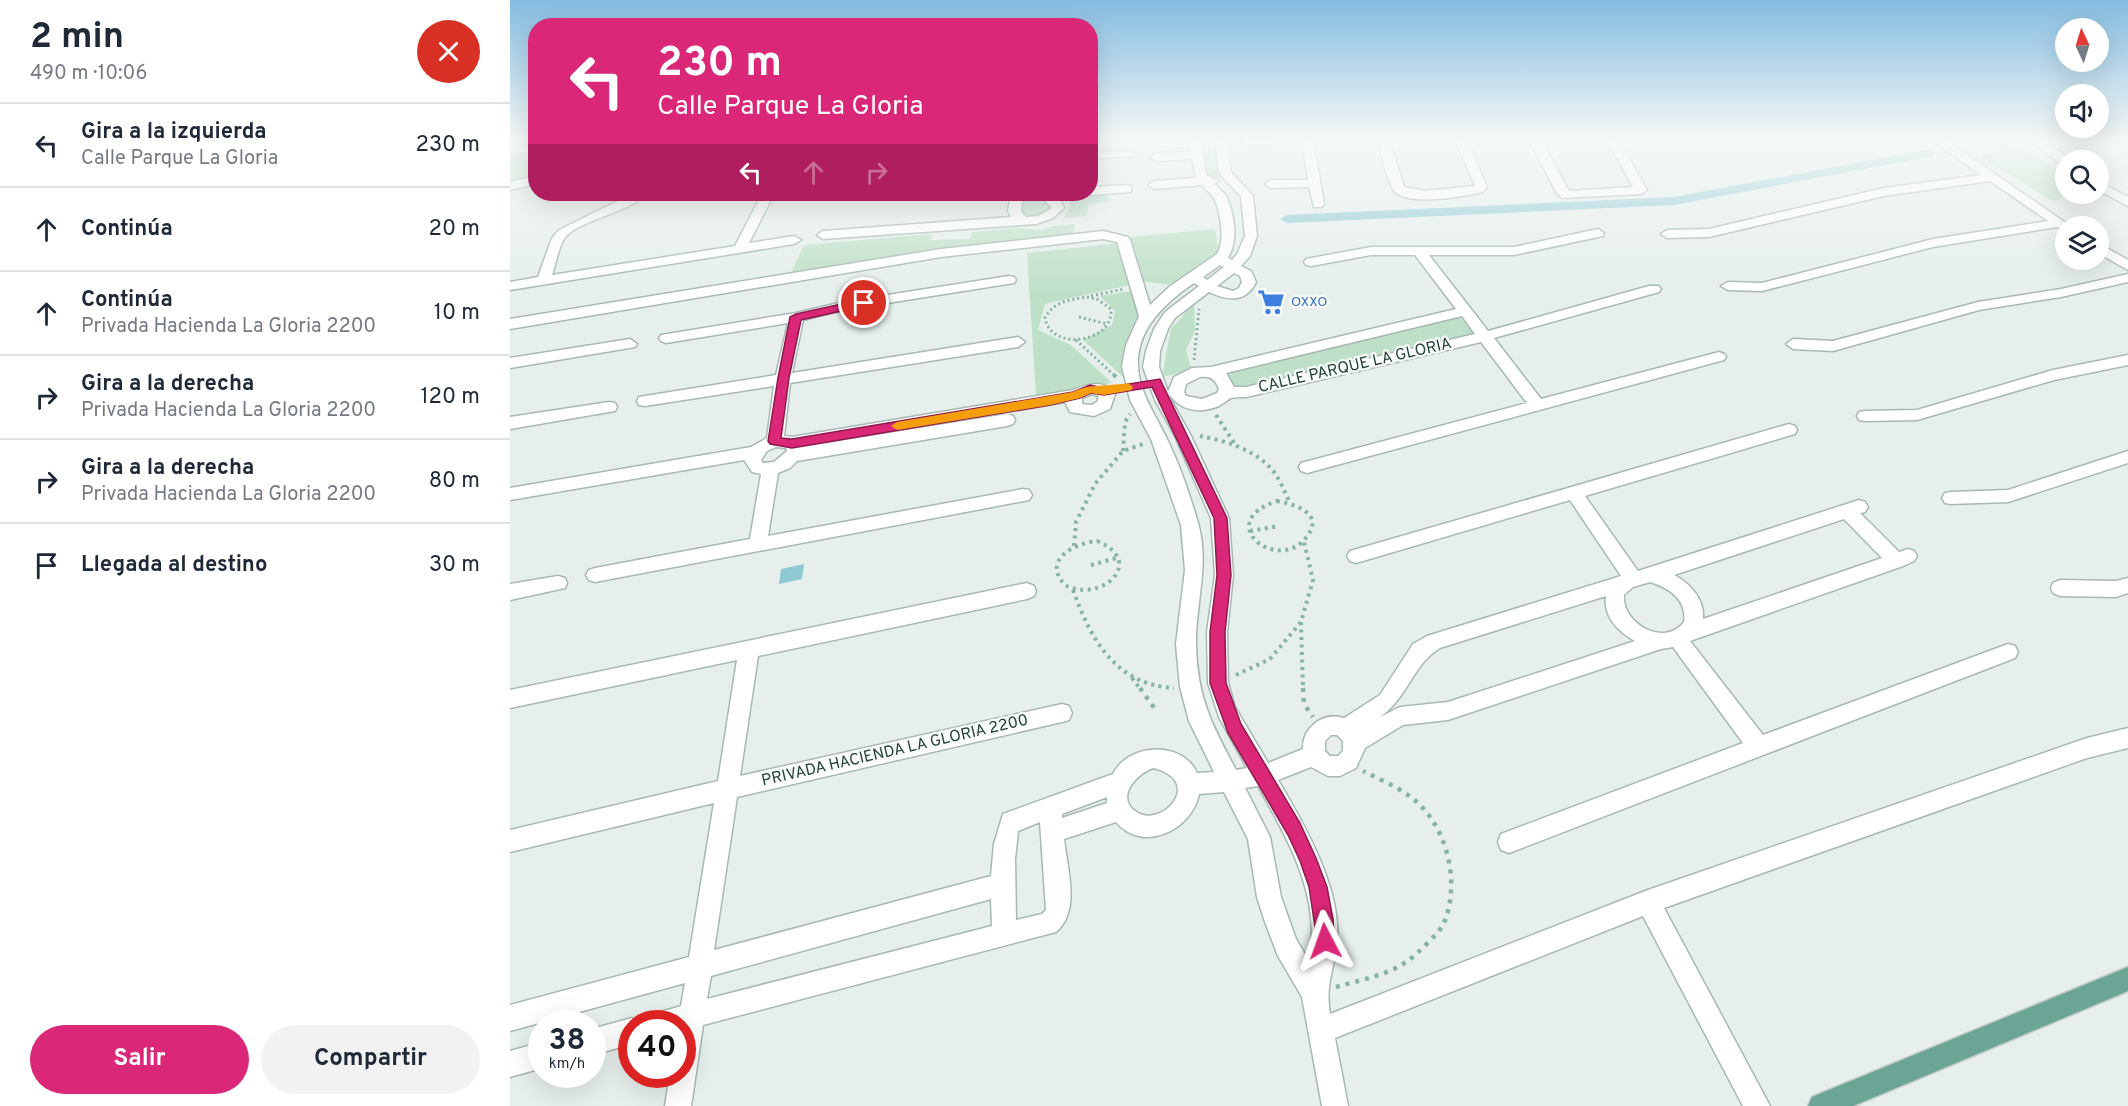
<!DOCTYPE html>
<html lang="es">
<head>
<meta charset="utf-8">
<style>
	:root { --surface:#fff; --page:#f2f2f3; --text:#1f2937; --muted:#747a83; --line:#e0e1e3; --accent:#db2777 }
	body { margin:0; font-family:Overpass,sans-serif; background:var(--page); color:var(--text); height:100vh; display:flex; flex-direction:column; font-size:22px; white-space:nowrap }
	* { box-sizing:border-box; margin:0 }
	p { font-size:20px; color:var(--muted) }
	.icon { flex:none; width:33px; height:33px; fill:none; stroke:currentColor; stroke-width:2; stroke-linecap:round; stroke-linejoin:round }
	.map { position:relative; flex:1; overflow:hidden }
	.side { display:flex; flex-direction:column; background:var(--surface); width:510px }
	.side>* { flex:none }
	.top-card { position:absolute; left:18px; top:18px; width:570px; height:183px; border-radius:24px; box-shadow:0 6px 24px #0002; background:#db2777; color:#fff; overflow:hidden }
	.needle { width:39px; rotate:356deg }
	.buttons { position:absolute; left:1545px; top:18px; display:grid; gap:12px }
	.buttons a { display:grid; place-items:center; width:54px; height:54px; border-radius:50%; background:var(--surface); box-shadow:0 6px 24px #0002; font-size:30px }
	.speed { position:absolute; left:18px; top:1010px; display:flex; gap:12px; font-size:30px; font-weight:700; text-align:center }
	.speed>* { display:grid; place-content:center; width:78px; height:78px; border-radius:50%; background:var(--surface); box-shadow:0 6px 24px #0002; line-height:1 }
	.speed small { font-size:15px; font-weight:400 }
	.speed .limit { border:9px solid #d22; background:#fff; color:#111 }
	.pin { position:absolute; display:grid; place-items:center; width:51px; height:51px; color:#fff; margin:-26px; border:3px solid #fff; border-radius:50%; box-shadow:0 2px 6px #0007 }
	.me { position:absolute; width:66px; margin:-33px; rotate:356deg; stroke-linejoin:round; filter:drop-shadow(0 0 4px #0008) }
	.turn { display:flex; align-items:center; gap:21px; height:126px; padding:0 30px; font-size:27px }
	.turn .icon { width:78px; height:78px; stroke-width:2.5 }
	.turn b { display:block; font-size:42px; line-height:51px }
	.lanes { display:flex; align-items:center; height:57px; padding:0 30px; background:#0003; justify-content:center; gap:30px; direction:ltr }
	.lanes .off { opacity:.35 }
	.round { display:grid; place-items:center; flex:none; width:63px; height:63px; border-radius:32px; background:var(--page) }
	.headline { display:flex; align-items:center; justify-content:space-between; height:102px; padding:0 30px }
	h1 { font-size:36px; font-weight:700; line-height:45px }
	.primary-button { display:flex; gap:12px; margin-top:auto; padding:12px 30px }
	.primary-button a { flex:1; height:69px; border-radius:36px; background:var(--accent); color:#fff; font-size:24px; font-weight:700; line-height:69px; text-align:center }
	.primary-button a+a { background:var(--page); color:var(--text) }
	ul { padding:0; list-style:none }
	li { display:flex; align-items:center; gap:18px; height:84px; padding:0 30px; border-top:2px solid var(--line) }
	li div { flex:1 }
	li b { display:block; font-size:22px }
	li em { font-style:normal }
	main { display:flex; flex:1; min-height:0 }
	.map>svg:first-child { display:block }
	.green { fill:#bfe0c8 }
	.water { fill:#8ec9d4 }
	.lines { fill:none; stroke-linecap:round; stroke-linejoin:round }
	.canal { fill:#8ec9d4; fill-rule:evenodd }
	.minor-casing { stroke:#a8b8b2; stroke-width:3 }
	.major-casing { stroke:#c2cac8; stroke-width:3 }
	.path-far2 { stroke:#86b3a5; stroke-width:3; stroke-dasharray:2 3; stroke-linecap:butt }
	.path-far1 { stroke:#86b3a5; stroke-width:4; stroke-dasharray:3 4.5; stroke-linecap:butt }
	.path { stroke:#86b3a5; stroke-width:4.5; stroke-dasharray:4 6; stroke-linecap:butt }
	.minor { fill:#fff; fill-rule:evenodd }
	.major { fill:#6aa596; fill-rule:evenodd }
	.route { fill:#db2777; stroke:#8e194d; stroke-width:1.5 }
	.slow { fill:#f59e0b }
	.labels { text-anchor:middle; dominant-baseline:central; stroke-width:4.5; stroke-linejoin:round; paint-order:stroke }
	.far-shop-label { font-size:14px; fill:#366cbe; stroke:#f7fbf9; text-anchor:start }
	.street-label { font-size:16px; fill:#24423a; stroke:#f7fbf9 }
</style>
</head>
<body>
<main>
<section class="side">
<div class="headline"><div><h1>2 min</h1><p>490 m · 10:06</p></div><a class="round" style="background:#d93025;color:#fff"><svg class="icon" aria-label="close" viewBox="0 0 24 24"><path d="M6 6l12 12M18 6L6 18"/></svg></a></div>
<ul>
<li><svg class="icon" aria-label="left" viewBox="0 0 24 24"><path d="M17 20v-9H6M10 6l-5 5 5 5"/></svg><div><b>Gira a la izquierda</b><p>Calle Parque La Gloria</p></div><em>230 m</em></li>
<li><svg class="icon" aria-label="ahead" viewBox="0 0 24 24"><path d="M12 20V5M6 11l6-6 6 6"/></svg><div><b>Continúa</b></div><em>20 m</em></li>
<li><svg class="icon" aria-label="ahead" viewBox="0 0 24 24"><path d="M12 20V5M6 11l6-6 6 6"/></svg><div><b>Continúa</b><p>Privada Hacienda La Gloria 2200</p></div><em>10 m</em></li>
<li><svg class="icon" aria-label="right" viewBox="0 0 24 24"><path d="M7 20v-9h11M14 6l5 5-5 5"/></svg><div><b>Gira a la derecha</b><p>Privada Hacienda La Gloria 2200</p></div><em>120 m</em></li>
<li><svg class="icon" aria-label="right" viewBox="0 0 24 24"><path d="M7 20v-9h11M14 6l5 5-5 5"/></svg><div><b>Gira a la derecha</b><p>Privada Hacienda La Gloria 2200</p></div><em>80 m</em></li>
<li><svg class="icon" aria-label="arrive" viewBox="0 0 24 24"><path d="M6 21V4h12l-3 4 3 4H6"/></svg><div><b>Llegada al destino</b></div><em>30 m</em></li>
</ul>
<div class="primary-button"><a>Salir</a><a>Compartir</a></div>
</section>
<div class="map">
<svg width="1618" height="1106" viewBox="0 0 1618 1106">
	<rect width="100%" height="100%" fill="#e6efeb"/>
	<path class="green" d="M691,139H707L713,178L697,179Z
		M1508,147L1555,174L1556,194H1573L1542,201L1469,156Z
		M25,151V177L17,180L0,182V157Z
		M516,194H532L544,207C532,217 523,222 510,212Z
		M598,195L599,202L578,204L577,216L554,218L560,207L559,198Z
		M565,224L563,235L281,273L294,245L422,234L421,240L460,239L462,232L509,228L530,230L543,226Z
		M705,229L709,253L662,285L630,281L620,237Z
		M610,243L619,285L535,304L528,330L561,345L602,383L526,395L517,253Z
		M621,291L630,317L614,378L573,340L602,325L605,311L590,296Z
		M684,303L685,331L676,350L682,370L652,377L661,329Z
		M949,316L964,334L722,390L711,373Z"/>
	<path class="water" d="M294,564L292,579L269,584L271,569Z"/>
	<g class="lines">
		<path class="canal" d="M1419,149L1425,153L1423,156L1164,205L777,223L770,219L777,215L1164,197Z"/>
		<defs>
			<path id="minor" d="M679,139H691L696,175L708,181L704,184C708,188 715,193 717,198C725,216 728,242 718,258L722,260L727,254L735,236L731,197L709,173L705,139H717L721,172L743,196L747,236L740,256L731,266L741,271L746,282C736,303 718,301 699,292L665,318L658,329L650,351L649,367L661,400L680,434L719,518L723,575L717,632L718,683L725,707L758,763L793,749C792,728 813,711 834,718L870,695L903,644L917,636L1111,576L1060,500L846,563L840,561L837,556L840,551L1279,424L1285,426L1287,430L1285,434L1075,496L1128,571L1349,500L1355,502L1358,507L1355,512L1350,513L1389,552L1398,549L1404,551L1407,556L1404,561L1393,566L1180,641L1253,735L1498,644L1505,646L1508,652L1505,658L999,853L991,850L988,842L991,834L1233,743L1163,647L1151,649L938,720L893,725L855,748L846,768L830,776H818L801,767L768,780C794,824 832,889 827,942C824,970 815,984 820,1014L1138,890L1577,738L1618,728V748L1577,758L1154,908L1260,1106H1233L1133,916L825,1038L838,1106H812L792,997L768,956L755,922L747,897L738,839L714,792L689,794C682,830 633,854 606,822L554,839C557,868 571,911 546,932L193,1025L181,1106H155L160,1074H172V1023H140L144,1014L171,1006L175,983L0,1031V1005L179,957L204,803L0,852V830L208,781L227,660L0,708V690L517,583L524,586L526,591L524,596L517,599L248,656L230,776L552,704L559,706L562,713L559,720L552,722L227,797L204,950L481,876L484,844L493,814L603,774C618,743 672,740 687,773L704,772L679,721L670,687L666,644L675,570L671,525L641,439L620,400L612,366L616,345L629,316L607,242L593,239L431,257L0,329V319L431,249L593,231L618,237L620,240L640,305L659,287L707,254C715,241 711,215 705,200C703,195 696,190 692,185L644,189L638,185L644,181L686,178L682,159L646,161L640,157L646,153L681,152ZM710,265L714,267L697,280L693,277ZM724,273L730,276L732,282L729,288L723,291L707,286ZM684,283L689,286L655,312L644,329L636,351L633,367L645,400L664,434L701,518L705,575L697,632L698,683L709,717L737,768L726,770C702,725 687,697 686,645C685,605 700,564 688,523C680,495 669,463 656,437C645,414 629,392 628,366C626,329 656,302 684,283ZM1334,519L1372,558L1193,619C1195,600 1180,583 1164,575ZM1140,582C1159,588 1177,599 1174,622C1155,648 1111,623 1114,595L1123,587ZM1096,596C1093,616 1108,632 1125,641L938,702L890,707L870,717C898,698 902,665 930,648ZM821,735H827L833,741V751L828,756H820L815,751V741ZM643,768C697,781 650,831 625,811C605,796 628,773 643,768ZM748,786C778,840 812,897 799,961L786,939L771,897L760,837L735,788ZM597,797V803L552,818V814ZM530,822L536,910L532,914L506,920L505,859L508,831ZM481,899L482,926L197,999L201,976Z
				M734,139H803L814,204L812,207H804L799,187L761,188L755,184L761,180H798L792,142L737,145L731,142Z
				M867,139H879L894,187L915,191L965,186L945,139H957L977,187L973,192C956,196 893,208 883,189C875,175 872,155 867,139Z
				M1019,139H1031L1059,191L1123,187L1096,139H1108L1137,190L1131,194L1052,198L1046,192Z
				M1434,139H1456L1442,144L1560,226H1556L1554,230L1547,227L1423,247L1252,291L1218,290L1211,286L1218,282L1252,283L1423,239L1538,221L1480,181L1374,196L1199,237L1157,238L1151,234L1157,230L1199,229L1374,188L1471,175L1430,146L1428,144Z
				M1519,139H1532L1561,160H1556V165H1552Z
				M1611,139H1618V143Z
				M26,143V150L0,154V148Z
				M619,151L625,154L623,156L580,159V152Z
				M26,176V184L0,190V182Z
				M1588,181L1618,197V206L1588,190Z
				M617,185L621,186V192L580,195L576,194H580V187Z
				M122,194H136C117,214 67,220 54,239C48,249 46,264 42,275L225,246L252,194H264L239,243L284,236L291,240L284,244L0,290V282L28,277L42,238L49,230Z
				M501,194H513L511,211L516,217L528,216L542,208L529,194C542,194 550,195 554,208L543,218L526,224L313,239L307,235L313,231L501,217L498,211Z
				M1088,229L1094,233L1093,236L1004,255H919L978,331L1139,286H1149L1151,289L1149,292L984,338L1031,399L1209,352L1214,354L1216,357L1214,360L797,473L791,471L789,467L791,463L1017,403L971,342L736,397C732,397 725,397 721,398C718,399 713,404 709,406C689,414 669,411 658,392L664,377L682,368L701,367L946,309L905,255H861L801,266L796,265L794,262L796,259L861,247H1004ZM952,316L965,334L736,387H724L716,373ZM690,377C701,376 705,379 709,389L707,393L692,399L676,396L674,392L676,384Z
				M1588,243L1618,260V270L1588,253Z
				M1618,274V282L1551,297L1469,310L1323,351L1283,349L1276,344L1283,339L1323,341L1468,302L1551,289Z
				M499,276L504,277L506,280L504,283L333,310L293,320L282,373L508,337L515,342L508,347L280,383L274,436L282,437L563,390C578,384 594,379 605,394L600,409L584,416L560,412L555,402L292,447L497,414L503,416L505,420L503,424L497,426L287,461L280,468L268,473L258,536L513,489L519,490L522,495L519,500L85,582L79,580L76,575L79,570L85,568L240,539L251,474L242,472L234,460L0,500V488L241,447L257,438L264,386L135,406L129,405L127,401L129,397L135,396L266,375L278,323L156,343L151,341L149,338L151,335L286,313L333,302ZM582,394L589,396L587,402L582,405L572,404V398ZM266,447L276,448L277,451L264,462L253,463L251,460L257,451Z
				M120,339L127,344L125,347L0,368V358Z
				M1618,355V365L1544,380L1407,420L1355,421L1349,420L1347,416L1349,412L1355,411L1407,410L1543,370Z
				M99,402L105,403L107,407L105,411L0,429V417Z
				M1618,451V463L1498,502L1441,504L1435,503L1432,498L1435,493L1441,492L1498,490Z
				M48,576L55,578L57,583L55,588L0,600V584Z
				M1618,578V593L1606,597L1550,596L1543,593L1541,588L1543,583L1550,580L1606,581Z
				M122,1018L131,1023H122V1044L82,1055V1029Z
				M32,1042V1068L0,1077V1051Z"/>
			<path id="major" d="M1618,967V991L1343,1106H1298L1302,1097Z"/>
		</defs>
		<use href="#minor" class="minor-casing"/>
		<use href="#major" class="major-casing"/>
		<path class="path-far2" d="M581,296L614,289
			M577,297L587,299L601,309C604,343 541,352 535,318C544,301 559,300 577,297Z
			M569,317L597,324
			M566,340L605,376
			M684,360L689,309"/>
		<path class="path-far1" d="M604,375L606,377
			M706,415L726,446
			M690,436C717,441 750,451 766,475C771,483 775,492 779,501
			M613,451L615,422L620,414
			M767,501C788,505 817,515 794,540C765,572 703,522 767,501Z
			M740,531L769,526
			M587,541C638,562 590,604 555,585C531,560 565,543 587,541Z
			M564,546L566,522L585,484L613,451L636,443
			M581,565L610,557
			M563,590C581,640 606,685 664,688
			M791,622L793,690
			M726,675L760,659L791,622L803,580L794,542
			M622,678L631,690"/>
		<path class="path" d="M630,688L645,709
			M793,688L794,704L803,717
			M826,987C850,980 879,975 899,960C907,954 931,931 934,923C951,882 937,825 902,798C888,787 869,779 853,771"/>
		<use href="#minor" class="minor"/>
		<use href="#major" class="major"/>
	</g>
	<linearGradient id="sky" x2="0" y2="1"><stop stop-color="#84bce0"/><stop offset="0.47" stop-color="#f4f8f6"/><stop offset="1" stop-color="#f4f8f6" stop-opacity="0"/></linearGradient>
	<rect width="1618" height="294" fill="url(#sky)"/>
	<path class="route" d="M354,299L359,303L358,305L291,320L279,378L271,438L282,439L540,396L563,392L580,385L594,388L650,379L717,518L721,575L715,632L716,683L731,724L790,823L806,858L817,887L823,919L824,941L821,947L815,950L808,947L799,887L790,861L778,835L718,733L700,683V632L707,575L704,518L642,387L594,395L581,393L570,398L540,405L282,448L260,444L258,441L268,378L280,317L286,314Z"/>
	<path class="slow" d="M618,383L623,387L622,390L594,395L581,393L570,398L540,405L387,430L381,426L387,422L563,392C581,383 597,387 618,383Z"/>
	<defs>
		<symbol id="supermarket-bare" viewBox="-9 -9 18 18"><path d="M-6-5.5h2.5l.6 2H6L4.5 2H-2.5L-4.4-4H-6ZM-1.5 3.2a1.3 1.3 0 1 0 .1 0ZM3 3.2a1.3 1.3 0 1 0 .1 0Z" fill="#3f7fe0" stroke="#f7fbf9" stroke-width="2.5" paint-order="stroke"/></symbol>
	</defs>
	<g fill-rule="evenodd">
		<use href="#supermarket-bare" x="742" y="283" width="38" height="38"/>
	</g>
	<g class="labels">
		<g class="far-shop-label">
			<text x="781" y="302">OXXO</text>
		</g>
		<g class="street-label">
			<text transform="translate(845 366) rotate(-13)">CALLE PARQUE LA GLORIA</text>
			<text transform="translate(385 751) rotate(-13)">PRIVADA HACIENDA LA GLORIA 2200</text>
		</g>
	</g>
</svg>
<div class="buttons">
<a><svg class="needle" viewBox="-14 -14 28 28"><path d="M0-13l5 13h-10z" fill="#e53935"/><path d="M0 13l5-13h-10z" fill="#747a83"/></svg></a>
<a><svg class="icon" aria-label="sound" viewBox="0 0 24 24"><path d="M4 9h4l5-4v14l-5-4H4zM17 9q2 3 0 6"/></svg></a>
<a><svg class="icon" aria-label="search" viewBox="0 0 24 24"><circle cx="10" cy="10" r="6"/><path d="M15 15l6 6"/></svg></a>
<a><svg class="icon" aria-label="layers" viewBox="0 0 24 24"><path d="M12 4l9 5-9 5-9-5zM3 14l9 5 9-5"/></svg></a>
</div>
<div class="speed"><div>38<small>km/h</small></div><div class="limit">40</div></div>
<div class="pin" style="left:354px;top:303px;background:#d93025"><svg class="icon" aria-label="arrive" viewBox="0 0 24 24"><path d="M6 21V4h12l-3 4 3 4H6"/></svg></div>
<svg class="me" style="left:815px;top:941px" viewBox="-20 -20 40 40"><path d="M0-17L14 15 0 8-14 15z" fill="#db2777" stroke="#fff" stroke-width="4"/></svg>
<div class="top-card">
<div class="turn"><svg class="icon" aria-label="left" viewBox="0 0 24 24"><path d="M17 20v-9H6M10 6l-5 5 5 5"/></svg><div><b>230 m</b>Calle Parque La Gloria</div></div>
<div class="lanes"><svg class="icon" aria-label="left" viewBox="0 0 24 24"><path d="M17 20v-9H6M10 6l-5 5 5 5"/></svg><svg class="icon off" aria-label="ahead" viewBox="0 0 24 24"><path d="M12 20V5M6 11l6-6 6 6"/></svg><svg class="icon off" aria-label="right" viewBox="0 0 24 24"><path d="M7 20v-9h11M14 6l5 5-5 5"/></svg></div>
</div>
</div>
</main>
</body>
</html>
